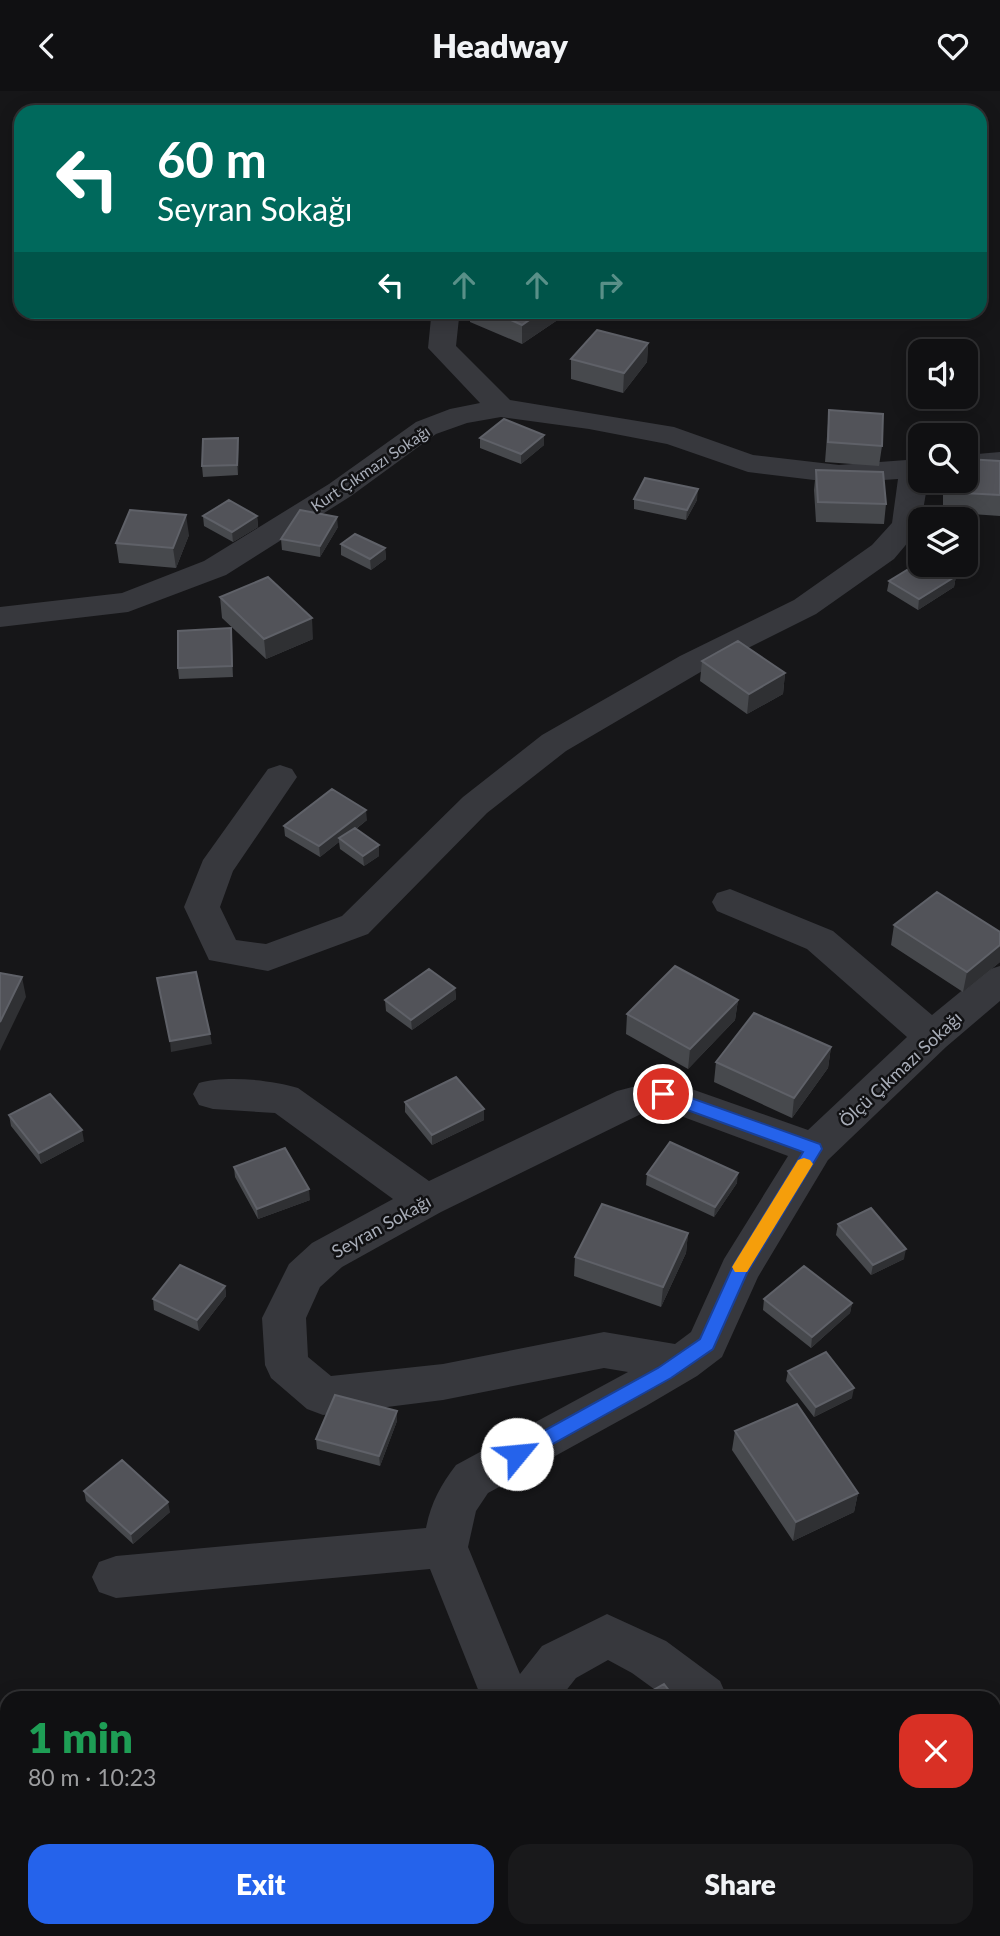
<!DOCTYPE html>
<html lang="en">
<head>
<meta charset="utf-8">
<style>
	:root { --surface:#101012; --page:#19191b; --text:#f1f3f6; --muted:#9c9d9f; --line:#303032; --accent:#2563eb }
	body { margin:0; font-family:Lato,sans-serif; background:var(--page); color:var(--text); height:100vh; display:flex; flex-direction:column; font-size:26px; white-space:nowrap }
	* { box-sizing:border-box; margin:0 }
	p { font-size:23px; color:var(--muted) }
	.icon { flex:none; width:38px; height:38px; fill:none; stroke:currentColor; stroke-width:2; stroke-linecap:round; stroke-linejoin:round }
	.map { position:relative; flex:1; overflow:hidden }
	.details { position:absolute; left:0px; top:1600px; width:1001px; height:247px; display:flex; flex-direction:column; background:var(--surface); border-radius:21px 21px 0 0; box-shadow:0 4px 18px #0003,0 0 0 2px var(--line) }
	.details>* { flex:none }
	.top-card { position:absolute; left:14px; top:14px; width:973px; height:214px; border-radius:21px; box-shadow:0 4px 18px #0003,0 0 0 2px var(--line); background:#00695c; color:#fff; overflow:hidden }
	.controls { position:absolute; left:908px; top:248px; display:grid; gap:14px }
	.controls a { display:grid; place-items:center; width:70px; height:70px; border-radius:14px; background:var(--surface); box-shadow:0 4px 18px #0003,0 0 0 2px var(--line); font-size:35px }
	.pin { position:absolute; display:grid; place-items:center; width:60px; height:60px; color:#fff; margin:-30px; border:4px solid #fff; border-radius:50%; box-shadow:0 2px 7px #0007 }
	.me { position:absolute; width:77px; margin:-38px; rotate:62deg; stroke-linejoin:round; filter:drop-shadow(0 0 5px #0008) }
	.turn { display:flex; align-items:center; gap:24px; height:147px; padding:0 28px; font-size:32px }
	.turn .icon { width:91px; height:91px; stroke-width:2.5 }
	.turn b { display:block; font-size:49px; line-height:60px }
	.lanes { display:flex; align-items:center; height:66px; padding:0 28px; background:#0003; justify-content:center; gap:35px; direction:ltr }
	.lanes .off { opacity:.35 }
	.round { display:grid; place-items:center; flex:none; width:74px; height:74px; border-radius:21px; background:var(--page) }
	.head { display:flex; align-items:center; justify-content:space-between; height:119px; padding:0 28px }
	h1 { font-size:42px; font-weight:800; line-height:52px; color:#1e9e55 }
	.primary-button { display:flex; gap:14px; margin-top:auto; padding:14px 28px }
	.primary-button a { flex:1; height:80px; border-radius:21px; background:var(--accent); color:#fff; font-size:28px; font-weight:800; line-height:80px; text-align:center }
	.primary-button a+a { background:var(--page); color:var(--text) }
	header { display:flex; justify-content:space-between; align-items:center; height:91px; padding:0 28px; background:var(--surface); font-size:32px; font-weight:800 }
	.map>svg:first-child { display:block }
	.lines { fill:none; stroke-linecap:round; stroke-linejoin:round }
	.street { fill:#37383d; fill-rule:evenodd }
	.wall { fill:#47494d }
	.shaded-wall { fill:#2f3033 }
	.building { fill:#525359; stroke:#5f6168; stroke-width:2 }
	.route { fill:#2563eb; stroke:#184099; stroke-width:2 }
	.slow { fill:#f59e0b }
	.labels { text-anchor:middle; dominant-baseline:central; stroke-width:5; stroke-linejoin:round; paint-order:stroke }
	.far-street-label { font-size:16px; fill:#a8adb8; stroke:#111113 }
	.street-label { font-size:18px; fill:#a8adb8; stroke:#111113 }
</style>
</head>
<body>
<header><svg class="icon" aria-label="back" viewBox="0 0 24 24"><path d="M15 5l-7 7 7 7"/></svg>Headway<svg class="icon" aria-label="heart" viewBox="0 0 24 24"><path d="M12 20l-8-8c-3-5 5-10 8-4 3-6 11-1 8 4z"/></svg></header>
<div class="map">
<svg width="1000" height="1845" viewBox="0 0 1000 1845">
	<rect width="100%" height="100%" fill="#161618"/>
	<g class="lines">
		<path class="street" d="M436,220H464L459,227L456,255L510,309L674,336L753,364L839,374L920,368V390H928L920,437L894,468L816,523L704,579L566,660L487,722L368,843L268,880L209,869L184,816L203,769L268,678L280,674L292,678L297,686L233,780L220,816L236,849L266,853L342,825L463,706L542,644L680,565L794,509L872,454L892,432L898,388L839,392L748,381L667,353L589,338L501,326L467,332L436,343L351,405L226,484L128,521L0,536V516L122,502L204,470L329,393L416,331L450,318L480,312L428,257L431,227Z
			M1000,361V379L966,382V364Z
			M730,798L833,840L932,924L987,879L1000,875V910L946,956L828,1069L758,1186L722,1266L697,1285L646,1315L488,1402L476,1420L468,1456L520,1583L542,1555L607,1523L666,1550L720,1590L727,1606H665L632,1582L608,1569L576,1587L561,1606H481L430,1478L116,1507L99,1501L92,1486L99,1471L116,1465L426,1437C431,1412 440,1395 456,1374L628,1281L604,1277L443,1309L323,1324L307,1318L271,1287L265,1274L262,1227L289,1173L312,1152L393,1108L275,1022L213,1018L199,1014L193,1003L199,992C225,984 272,989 298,997L429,1090L617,1000L663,988L808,1039L907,946L807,858L717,820L712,811L717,802ZM662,1018L788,1065L724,1168L691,1241L675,1253L604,1241L443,1273L331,1285L308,1266L306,1227L320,1196L342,1176L441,1121L641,1023Z
			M0,1638L7,1641V1690L0,1687Z
			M537,1839H589L591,1845H539Z
			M935,1839H991L993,1845H937Z"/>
	</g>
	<path class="wall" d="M470,220H559V228L522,253L470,231Z
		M648,252L647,271L623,302L571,288V268Z
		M829,319L882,355L879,375L825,371Z
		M238,347V384L203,386L202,375Z
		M480,347L544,354L521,373L480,357Z
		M1000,370V425L943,421V390H966Z
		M816,379L886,413L884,433L816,431L814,399Z
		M634,408L697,409L686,429L634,418Z
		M203,425H257L258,436L233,451L204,435Z
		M338,436L320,466L282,459L281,448Z
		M189,444L176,477L119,472L116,452Z
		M341,453L385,457L386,468L371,479L341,464Z
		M956,485L954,496L918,519L887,500L889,490Z
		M220,506L313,548L266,568L222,527Z
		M232,548L233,586L179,588L178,577Z
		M702,570L785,582L783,603L747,623L700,590Z
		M367,729L356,738L379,765L364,775L340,758L339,751L320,766L285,745L284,735Z
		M894,834L1000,841V871L963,901L891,854Z
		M455,897L456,908L412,939L386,920L385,909Z
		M738,909L735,929L688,978L626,943L627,923Z
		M831,956L828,977L792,1027L714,991L716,971Z
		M405,1011L484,1029L432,1054L405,1021Z
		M9,1024L84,1050L41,1073L11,1035Z
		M234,1076L310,1109L258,1128L235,1086Z
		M647,1083L737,1092L714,1126L646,1094Z
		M838,1133L904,1168L871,1184L836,1144Z
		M688,1142L686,1162L661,1216L574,1185L575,1166Z
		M225,1195L226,1205L199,1240L154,1219L153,1208Z
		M764,1208L852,1212L850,1222L811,1257L763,1219Z
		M788,1280L852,1307L814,1326L786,1290Z
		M397,1330L380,1375L317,1358L316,1348Z
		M735,1340L858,1402L854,1421L793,1450L732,1359Z
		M84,1400L170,1421L133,1453L86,1410Z"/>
	<path class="shaded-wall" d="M542,220H559V228L522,253V234Z
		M648,252L647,271L623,302L624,282Z
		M544,344V354L521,373V363Z
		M238,347L239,357L238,384L237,374Z
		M698,398L697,409L686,429L687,419Z
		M186,424L189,444L176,477L173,457Z
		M257,425L258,436L233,451L232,441Z
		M337,426L338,436L320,466V455Z
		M385,457L386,468L371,479L370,468Z
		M956,485L954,496L918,519L919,508Z
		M312,527L313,548L266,568L264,548Z
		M231,537L232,548L233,586L232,575Z
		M785,582L783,603L747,623L749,603Z
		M366,719L367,729L341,749L339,747V751L320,766L319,755Z
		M379,754V765L364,775L363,765Z
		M1000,854V871L963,901L967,881Z
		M22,886L26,906L0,960V931Z
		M455,897L456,908L412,939L411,929Z
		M738,909L735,929L688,978L690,958Z
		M210,943L212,953L171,961L170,950Z
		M831,956L828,977L792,1027L794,1007Z
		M484,1018V1029L432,1054V1044Z
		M82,1039L84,1050L41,1073L39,1062Z
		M738,1082L737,1092L714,1126L715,1116Z
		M309,1098L310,1109L258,1128L257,1118Z
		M688,1142L686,1162L661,1216L663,1196Z
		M906,1158L904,1168L871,1184L873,1174Z
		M225,1195L226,1205L199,1240L197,1229Z
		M852,1212L850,1222L811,1257L812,1246Z
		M854,1297L852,1307L814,1326L816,1316Z
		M397,1320V1330L380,1375L379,1365Z
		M858,1402L854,1421L793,1450L796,1431Z
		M168,1411L170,1421L133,1453L131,1443Z
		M546,1839H548V1845H542Z
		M659,1839H669L661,1845H650Z"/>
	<path class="building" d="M491,220H542L522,234Z
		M597,239L648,252L624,282L571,268Z
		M829,319L883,323L882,355L828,351Z
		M504,328L544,344L521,363L480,347Z
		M238,347L237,374L202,375L203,348Z
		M966,368L1000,370V404L946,401V390H966Z
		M816,379L883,381L886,413L818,411Z
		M645,387L698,398L687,419L634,408Z
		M229,409L257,425L232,441L203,425Z
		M130,419L186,424L173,457L116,452Z
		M300,419L337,426L320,455L281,448Z
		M355,443L385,457L370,468L341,453Z
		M920,471V474H937L956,485L919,508L889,490Z
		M268,486L312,527L264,548L220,506Z
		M231,537L232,575L178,577V540Z
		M738,550L785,582L749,603L702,570Z
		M332,698L366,719L319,755L284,735Z
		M355,737L379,754L363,765L339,747Z
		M937,801L1000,841V854L967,881L894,834Z
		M675,875L738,909L690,958L627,923Z
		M429,878L455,897L411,929L385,909Z
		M196,881L210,943L170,950L157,887Z
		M0,882L22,886L0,931Z
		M754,922L831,956L794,1007L716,971Z
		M456,986L484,1018L432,1044L405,1011Z
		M50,1003L82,1039L39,1062L9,1024Z
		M670,1051L738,1082L715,1116L647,1083Z
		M285,1057L309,1098L257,1118L234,1076Z
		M602,1113L688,1142L663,1196L575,1166Z
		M871,1117L906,1158L873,1174L838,1133Z
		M180,1174L225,1195L197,1229L153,1208Z
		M804,1175L852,1212L812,1246L764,1208Z
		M826,1261L854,1297L816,1316L788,1280Z
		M335,1304L397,1320L379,1365L316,1348Z
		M797,1313L858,1402L796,1431L735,1340Z
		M122,1369L168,1411L131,1443L84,1400Z
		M664,1593L674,1606H641Z
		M165,1839H177L188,1845H161Z
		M347,1839H546L542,1845H343Z
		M621,1839H659L650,1845H622Z"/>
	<path class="route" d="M663,997L820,1053L822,1058L747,1182L713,1258L671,1287L524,1369L517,1371L511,1369L508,1363L511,1358L658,1277L700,1248L733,1175L803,1061L657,1008L655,1003L657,999Z"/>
	<path class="slow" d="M804,1067L810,1069L813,1073L810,1078L747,1181H735L732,1176L735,1171L798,1069Z"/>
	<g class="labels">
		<g class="far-street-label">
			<text transform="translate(370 377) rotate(-34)">Kurt Çıkmazı Sokağı</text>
		</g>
		<g class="street-label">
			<text transform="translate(900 978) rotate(-43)">Ölçü Çıkmazı Sokağı</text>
			<text transform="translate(381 1135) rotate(-29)">Seyran Sokağı</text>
		</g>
	</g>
</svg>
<div class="controls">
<a><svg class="icon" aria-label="sound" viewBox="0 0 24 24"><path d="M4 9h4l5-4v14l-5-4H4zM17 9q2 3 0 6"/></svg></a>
<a><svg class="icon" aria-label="search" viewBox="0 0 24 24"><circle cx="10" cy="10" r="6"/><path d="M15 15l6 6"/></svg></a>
<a><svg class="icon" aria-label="layers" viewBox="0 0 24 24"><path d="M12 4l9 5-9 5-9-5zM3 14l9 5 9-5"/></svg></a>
</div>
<div class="pin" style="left:663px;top:1003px;background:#d93025"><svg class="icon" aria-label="arrive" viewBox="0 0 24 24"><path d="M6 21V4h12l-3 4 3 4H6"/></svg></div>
<svg class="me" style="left:517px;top:1363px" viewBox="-20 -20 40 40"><circle r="19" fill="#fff"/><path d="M0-13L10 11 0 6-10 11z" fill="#2563eb"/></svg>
<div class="top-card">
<div class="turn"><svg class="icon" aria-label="left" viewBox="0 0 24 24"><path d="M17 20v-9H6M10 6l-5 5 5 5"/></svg><div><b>60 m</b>Seyran Sokağı</div></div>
<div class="lanes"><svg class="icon" aria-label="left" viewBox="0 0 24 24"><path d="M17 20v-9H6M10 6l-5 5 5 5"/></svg><svg class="icon off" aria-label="ahead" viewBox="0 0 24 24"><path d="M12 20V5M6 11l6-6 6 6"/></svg><svg class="icon off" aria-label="ahead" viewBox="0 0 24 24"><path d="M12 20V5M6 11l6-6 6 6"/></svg><svg class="icon off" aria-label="right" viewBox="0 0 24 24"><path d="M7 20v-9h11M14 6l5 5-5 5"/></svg></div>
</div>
<section class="details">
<div class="head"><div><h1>1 min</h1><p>80 m · 10:23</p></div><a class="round" style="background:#d93025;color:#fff"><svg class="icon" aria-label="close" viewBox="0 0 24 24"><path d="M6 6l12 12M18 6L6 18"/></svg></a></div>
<div class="primary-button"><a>Exit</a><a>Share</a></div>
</section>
</div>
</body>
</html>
